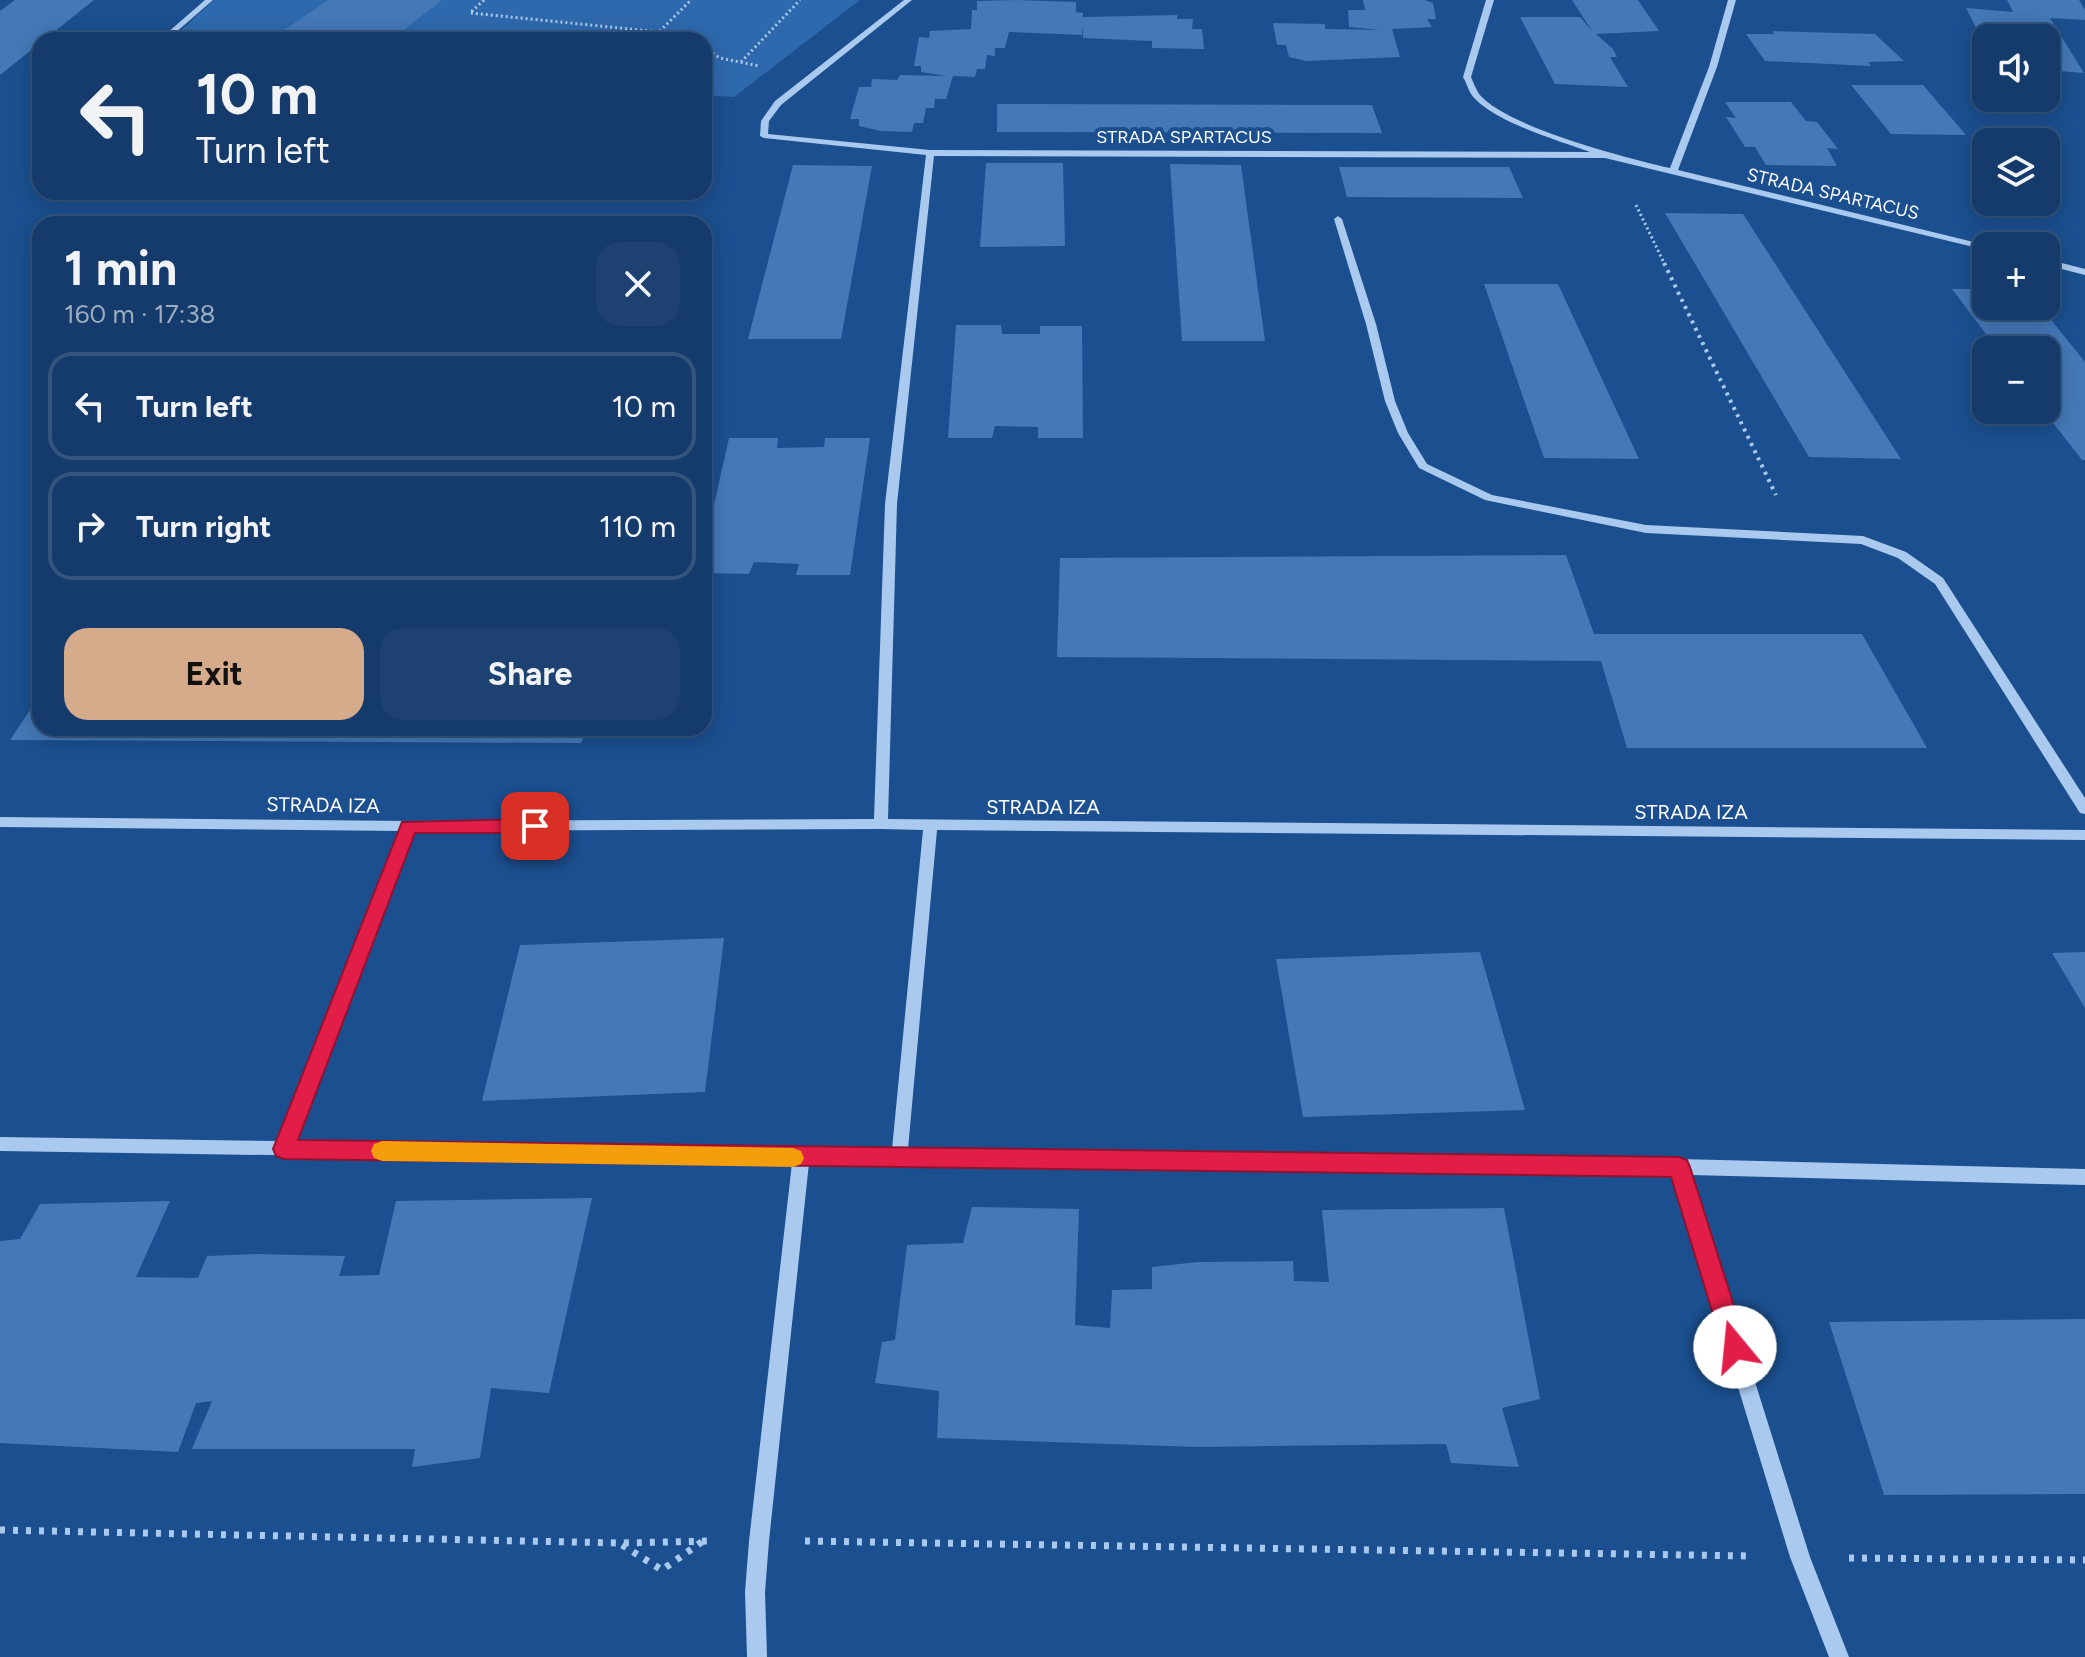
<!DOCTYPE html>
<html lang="en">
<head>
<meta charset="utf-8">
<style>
	:root { --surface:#143b6b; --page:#1d4271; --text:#f1f3f6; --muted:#9dadc1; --line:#33557e; --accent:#d6ab8b }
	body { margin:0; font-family:Figtree,sans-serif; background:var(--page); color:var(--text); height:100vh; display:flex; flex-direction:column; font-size:30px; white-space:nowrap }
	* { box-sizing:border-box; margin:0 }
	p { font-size:26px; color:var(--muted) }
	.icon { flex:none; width:44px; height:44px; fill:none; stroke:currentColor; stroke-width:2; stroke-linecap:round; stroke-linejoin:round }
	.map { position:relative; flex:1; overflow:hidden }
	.sheet { position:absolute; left:32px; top:216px; width:680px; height:520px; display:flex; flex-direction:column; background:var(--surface); border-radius:24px; box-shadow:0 4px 20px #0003,0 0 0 2px var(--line) }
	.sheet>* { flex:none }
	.top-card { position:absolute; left:32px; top:32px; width:680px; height:168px; border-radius:24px; box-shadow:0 4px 20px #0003,0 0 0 2px var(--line); background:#143b6b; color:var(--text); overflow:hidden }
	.fabs { position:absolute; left:1972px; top:24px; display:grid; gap:16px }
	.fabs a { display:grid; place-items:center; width:88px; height:88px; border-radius:16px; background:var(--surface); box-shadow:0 4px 20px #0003,0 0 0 2px var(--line); font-size:40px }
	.pin { position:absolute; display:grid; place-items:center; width:68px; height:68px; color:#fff; margin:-34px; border-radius:16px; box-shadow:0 4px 12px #0006 }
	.me { position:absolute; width:88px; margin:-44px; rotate:343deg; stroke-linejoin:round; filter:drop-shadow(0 0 6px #0008) }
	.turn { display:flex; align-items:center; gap:28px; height:168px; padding:0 32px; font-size:36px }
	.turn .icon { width:104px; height:104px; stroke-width:2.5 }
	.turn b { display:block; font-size:56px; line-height:68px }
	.round { display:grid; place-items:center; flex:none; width:84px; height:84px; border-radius:24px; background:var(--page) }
	.headline { display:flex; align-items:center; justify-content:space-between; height:136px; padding:0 32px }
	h1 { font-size:48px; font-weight:700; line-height:60px }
	.button { display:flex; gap:16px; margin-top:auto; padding:16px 32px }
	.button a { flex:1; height:92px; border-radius:24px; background:var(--accent); color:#111; font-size:32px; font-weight:700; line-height:92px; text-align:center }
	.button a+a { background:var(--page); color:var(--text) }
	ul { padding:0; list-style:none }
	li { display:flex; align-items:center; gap:24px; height:108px; margin:0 16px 12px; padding:0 16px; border:4px solid var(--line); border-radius:24px }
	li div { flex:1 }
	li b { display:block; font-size:30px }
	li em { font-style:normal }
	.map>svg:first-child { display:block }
	.green { fill:#2e69ad }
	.building { fill:#4478b7 }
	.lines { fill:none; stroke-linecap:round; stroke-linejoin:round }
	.path-far2 { stroke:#a9c9ee; stroke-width:3; stroke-dasharray:2 3; stroke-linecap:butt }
	.path-far1 { stroke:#a9c9ee; stroke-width:4; stroke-dasharray:3 5; stroke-linecap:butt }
	.path { stroke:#a9c9ee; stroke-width:7; stroke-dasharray:5 8; stroke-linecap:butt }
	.minor { fill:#a9c9ee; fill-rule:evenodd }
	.route { fill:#e11d48; stroke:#92132f; stroke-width:2 }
	.slow { fill:#f59e0b }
	.labels { text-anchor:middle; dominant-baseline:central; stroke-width:8; stroke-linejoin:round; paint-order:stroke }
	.far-street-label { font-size:18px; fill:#fff; stroke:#1b4f8f }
	.street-label { font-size:20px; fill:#fff; stroke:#1b4f8f }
</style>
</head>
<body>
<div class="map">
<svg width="2085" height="1657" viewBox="0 0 2085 1657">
	<rect width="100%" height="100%" fill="#1b4f8f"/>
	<path class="green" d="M214,0H860L734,97L704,95V40H170Z"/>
	<path class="building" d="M15,0H94L0,75V11Z
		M328,0H442L391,40H270Z
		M1016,0L1076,2V12L1083,13V17L1177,15V19H1193L1192,29H1202L1204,49L1152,48V41L1083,38V26L1082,35L1009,32L1005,48H995V56L987,55L985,69H977L975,77L953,76L946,99H935L934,108H926L923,123H914L912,132L881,131L859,126V119H850L859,87H871L872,79L897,80L900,75L947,76L921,72V66H914L919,37L929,38L930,31L971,29L972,10H977V1Z
		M1363,0H1425L1433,3L1436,19H1427L1432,27L1392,29L1400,57L1306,61L1289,57L1286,45H1277L1273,23L1325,24V29H1330L1381,30L1349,27L1348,10H1365Z
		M1572,0H1638L1659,31L1596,34L1613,49L1617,57H1610L1628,87L1555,84L1520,17H1580L1592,31Z
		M2007,0H2079L2085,10V20L2050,18L2084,73L2046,70V38H1986V47L1966,8L2013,12Z
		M1773,31L1875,34L1904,61L1868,62L1871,66L1765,61L1746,34H1774Z
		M1851,85H1923L1966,135L1891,134Z
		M1725,102H1791L1806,121L1817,122L1838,149L1827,148L1837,166L1766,165L1755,147H1745L1726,117L1736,118Z
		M997,104L1372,105L1382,133L997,132Z
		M986,163H1063L1065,246L980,247Z
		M1170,164L1241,165L1265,341H1182Z
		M793,165L872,166L841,339H748Z
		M1339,167H1509L1523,198L1347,197Z
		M438,192H507L499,201Z
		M1665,213L1743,214L1901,459L1809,457Z
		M1484,284H1558L1639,459L1544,458Z
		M1952,289H1986V306H2040L2085,362V460H2082L2043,410H2046V350H1998Z
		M956,325H1001L1002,334H1040V326H1082L1083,438H1038V427L995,426L992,438H948Z
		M729,438H778L777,448L824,447L825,438H870L850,575H796L799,564L754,562L749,574L704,573V549Z
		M1566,555L1594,634H1862L1927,748H1627L1601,661L1057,657L1060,558Z
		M40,695V728H587L581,743L10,740Z
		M724,938L705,1092L482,1101L520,945Z
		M1480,952L1525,1110L1303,1117L1276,959Z
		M2085,952V1008L2052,953Z
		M592,1198L549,1393L491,1388L480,1458L412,1467L415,1449H192L212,1401L196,1403L178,1452L0,1443V1241L20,1239L40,1204L170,1201L136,1277L198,1278L207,1256L255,1254L345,1256L339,1276L379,1275L396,1201Z
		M972,1207L1079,1209L1075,1325L1110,1328L1112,1290L1152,1289V1267L1198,1262L1293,1261L1294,1281L1329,1282L1322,1210L1504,1208L1540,1399L1502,1408L1519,1467L1451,1463L1446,1444L1197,1447L937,1438L939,1391L875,1383L882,1342L895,1340L907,1245L963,1243Z
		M2085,1319V1494L1884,1495L1829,1322Z"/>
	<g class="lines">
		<path class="path-far2" d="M484,0L470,13L659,32L691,0
			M660,32L684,35L692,40
			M704,48L720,58L759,66
			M741,62L800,0
			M1636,205L1665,265"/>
		<path class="path-far1" d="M1664,263L1776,495"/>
		<path class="path" d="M0,1530L620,1543L711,1541
			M805,1541L1751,1556
			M622,1545L662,1570L703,1541
			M1849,1558L2085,1560"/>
		<path class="minor" d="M205,0H213L167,40H159Z
			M904,0H912L781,105L769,121L768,134L930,150L1590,152C1560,141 1490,121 1471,94C1468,89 1466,82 1463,77L1486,0H1494L1471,77C1473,82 1476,89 1479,94C1506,127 1627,158 1670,168L1709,67L1728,0H1736L1717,67L1678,170L1990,246H1986V250L1605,158L934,156L897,504L888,819L2085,830V840L937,830L908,1149L1679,1159L2085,1169V1185L1690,1175L1810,1557L1849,1657H1829L1790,1557L1673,1175L904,1165L899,1167L893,1164L809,1163L769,1541L765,1592L767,1657H747L745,1592L749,1541L792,1163L0,1151V1137L279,1141L400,831L0,827V817L409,821L874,819L885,504L926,155L764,138L760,136L761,121L775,101ZM881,829L923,830L892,1149L295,1142L414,831Z
			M1338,216L1342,219L1376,324L1395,401L1408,433L1427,464L1492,495L1646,525L1863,536L1906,552L1943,578L2085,798V814L2080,813L1935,584L1898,558L1861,544L1646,533L1485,500L1419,468L1398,433L1385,401L1366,324L1334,219Z
			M2046,259L2085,269V275L2046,265Z"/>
	</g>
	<path class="route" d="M535,819L544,826L535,833H415L298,1140L1679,1157L1687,1160L1690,1167L1747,1347L1743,1356L1735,1359L1726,1356L1723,1347L1671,1177L284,1159L276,1156L273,1149L402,822Z"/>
	<path class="slow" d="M382,1141L793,1148L801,1151L804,1158L801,1164L793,1167L382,1161L374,1158L371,1151L374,1144Z"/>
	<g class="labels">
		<g class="far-street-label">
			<text x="1184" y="137">STRADA SPARTACUS</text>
			<text transform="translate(1833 194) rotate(13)">STRADA SPARTACUS</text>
		</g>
		<g class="street-label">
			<text transform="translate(323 805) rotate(1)">STRADA IZA</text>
			<text x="1043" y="807">STRADA IZA</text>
			<text x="1691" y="812">STRADA IZA</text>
		</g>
	</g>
</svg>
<div class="fabs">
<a><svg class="icon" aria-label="sound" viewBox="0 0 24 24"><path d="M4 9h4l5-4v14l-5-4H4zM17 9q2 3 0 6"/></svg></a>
<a><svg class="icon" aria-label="layers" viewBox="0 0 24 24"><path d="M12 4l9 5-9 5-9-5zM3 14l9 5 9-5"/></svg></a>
<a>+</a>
<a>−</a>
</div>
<div class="pin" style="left:535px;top:826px;background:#d93025"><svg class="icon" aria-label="arrive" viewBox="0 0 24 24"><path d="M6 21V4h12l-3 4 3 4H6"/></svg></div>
<svg class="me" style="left:1735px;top:1347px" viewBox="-20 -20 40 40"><circle r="19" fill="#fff"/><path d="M0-13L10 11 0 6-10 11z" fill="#e11d48"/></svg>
<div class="top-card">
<div class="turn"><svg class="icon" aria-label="left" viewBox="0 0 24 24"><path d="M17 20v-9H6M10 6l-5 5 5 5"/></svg><div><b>10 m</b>Turn left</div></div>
</div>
<section class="sheet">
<div class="headline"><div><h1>1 min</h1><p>160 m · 17:38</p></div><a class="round"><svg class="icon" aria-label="close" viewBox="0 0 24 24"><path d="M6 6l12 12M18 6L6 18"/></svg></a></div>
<ul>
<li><svg class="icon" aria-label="left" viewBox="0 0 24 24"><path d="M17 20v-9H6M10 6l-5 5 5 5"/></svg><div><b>Turn left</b></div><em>10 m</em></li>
<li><svg class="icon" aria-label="right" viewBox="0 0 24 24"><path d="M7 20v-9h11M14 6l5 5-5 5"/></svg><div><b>Turn right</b></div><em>110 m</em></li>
</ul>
<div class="button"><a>Exit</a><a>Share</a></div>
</section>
</div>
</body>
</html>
